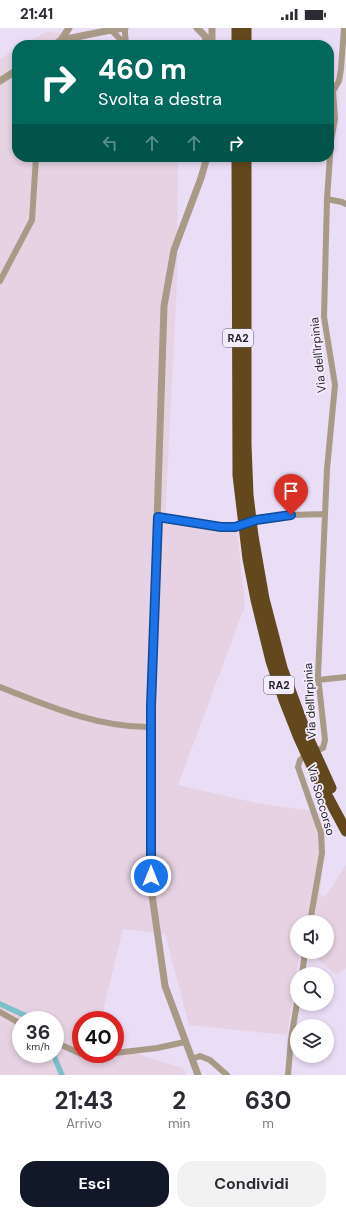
<!DOCTYPE html>
<html lang="it">
<head>
<meta charset="utf-8">
<style>
	:root { --surface:#fff; --page:#f2f2f3; --text:#2b2b33; --muted:#7c7c81; --accent:#111827 }
	body { margin:0; font-family:"DM Sans",sans-serif; background:var(--page); color:var(--text); height:100vh; display:flex; flex-direction:column; font-size:15px; white-space:nowrap }
	* { box-sizing:border-box; margin:0 }
	p { font-size:13px; color:var(--muted) }
	.icon { flex:none; width:22px; height:22px; fill:none; stroke:currentColor; stroke-width:2; stroke-linecap:round; stroke-linejoin:round }
	.map { position:relative; height:1047px; overflow:hidden }
	.side { display:flex; flex-direction:column; background:var(--surface); flex:1 }
	.side>* { flex:none }
	.banner { position:absolute; left:12px; top:12px; width:322px; height:122px; border-radius:16px; box-shadow:0 2px 6px #0003; background:#00695c; color:#fff; overflow:hidden }
	.fabs { position:absolute; left:290px; top:887px; display:grid; gap:8px }
	.fabs a { display:grid; place-items:center; width:44px; height:44px; border-radius:50%; background:var(--surface); box-shadow:0 2px 6px #0003; font-size:20px }
	.speed { position:absolute; left:12px; top:983px; display:flex; gap:8px; font-size:20px; font-weight:700; text-align:center }
	.speed>* { display:grid; place-content:center; width:52px; height:52px; border-radius:50%; background:var(--surface); box-shadow:0 2px 6px #0003; line-height:1 }
	.speed small { font-size:10px; font-weight:400 }
	.speed .limit { border:6px solid #d22; background:#fff; color:#111 }
	.pin { position:absolute; display:grid; place-items:center; width:34px; height:34px; color:#fff; margin:-41px -17px; border-radius:50% 50% 50% 0; rotate:-45deg; box-shadow:0 0 4px #0007 }
	.pin .icon { rotate:45deg }
	.me { position:absolute; width:44px; margin:-22px; rotate:0deg; stroke-linejoin:round; filter:drop-shadow(0 0 3px #0008) }
	.turn { display:flex; align-items:center; gap:14px; height:84px; padding:0 20px; font-size:18px }
	.turn .icon { width:52px; height:52px; stroke-width:2.5 }
	.turn b { display:block; font-size:28px; line-height:34px }
	.lanes { display:flex; align-items:center; height:38px; padding:0 20px; background:#0003; justify-content:center; gap:20px; direction:ltr }
	.lanes .off { opacity:.35 }
	.eta { display:flex; justify-content:space-evenly; align-items:center; height:68px; text-align:center }
	.eta b { font-size:24px; font-weight:700; line-height:28px }
	.button { display:flex; gap:8px; margin-top:auto; padding:8px 20px }
	.button a { flex:1; height:46px; border-radius:16px; background:var(--accent); color:#fff; font-size:16px; font-weight:700; line-height:46px; text-align:center }
	.button a+a { background:var(--page); color:var(--text) }
	.status { display:flex; justify-content:space-between; align-items:center; height:28px; padding:0 20px; background:var(--surface); direction:ltr }
	.status svg { height:11px; fill:currentColor }
	.map>svg:first-child { display:block }
	.industrial { fill:#e6d2e2; fill-rule:evenodd }
	.lines { fill:none; stroke-linecap:round; stroke-linejoin:round }
	.canal { stroke:#7cc0ca; stroke-width:5.5 }
	.minor { stroke:#a89a87; stroke-width:6 }
	.tertiary { stroke:#a89a87; stroke-width:7 }
	.motorway { stroke:#63481d; stroke-width:11 }
	.route-casing { stroke:#114b97; stroke-width:10 }
	.route { stroke:#1a73e8; stroke-width:7 }
	.labels { text-anchor:middle; dominant-baseline:central; stroke-width:3.5; stroke-linejoin:round; paint-order:stroke }
	.shield { fill:#f4edfc; stroke:#625d68; stroke-width:1 }
	.shield-label { font-size:11px; font-weight:bold; fill:#231f28 }
	.street-label { font-size:12px; fill:#231f28; stroke:#f4edfc }
</style>
</head>
<body>
<div class="status"><b>21:41</b><svg viewBox="0 0 49 12"><path d="M0 12V9h3v3zM5 12V6h3v6zM10 12V3h3v9zM15 12V0h3v12zM26 1h20v11H26zM47 4h2v5h-2z"/></svg></div>
<div class="map">
<svg width="346" height="1047" viewBox="0 0 346 1047">
	<rect width="100%" height="100%" fill="#eaddf6"/>
	<path class="industrial" d="M48,3L109,17H23Z
		M17,21V129H178L177,253L165,492L216,503L237,502L245,578L178,757L256,775L318,784L326,803L320,867L325,869L346,837V940L337,947L308,924H327V894H297V924H300L287,1007L189,997L165,906L123,901L101,992H81V1026H115V1019L183,1040L186,1047H0V31ZM21,992H55V1026H21Z"/>
	<g class="lines">
		<path class="canal" d="M0,976L35,992
			M53,1026L62,1047"/>
		<path class="minor" d="M111,2L121,12L126,14L125,6V0
			M327,171L342,174L346,176
			M0,253L32,192L36,129
			M158,489L221,499H235L257,492L291,487L325,486
			M318,652L346,649
			M0,659C48,678 99,700 151,699
			M318,722L323,720L325,712L318,648L327,441L335,357L324,289L327,171L331,113L335,91L333,63L339,53L341,41L344,0
			M303,729L300,732L298,739L321,805L322,825L310,894
			M302,946L305,924
			M0,984L21,996
			M55,1014L81,1026
			M115,1025L157,1020L185,1014
			M82,1026L92,1028L107,1026
			M192,1031L200,1028L210,1032L227,1047
			M288,1047L291,1011L297,975"/>
		<path class="tertiary" d="M109,0L111,2L125,0
			M197,0L205,8L207,17
			M61,12L69,0
			M54,17L61,12L111,2
			M212,17V0
			M0,53L17,42
			M198,1047L165,958L151,860V678L164,278L174,222L201,150L207,129"/>
		<path class="motorway" d="M237,0V17
			M246,0V17
			M237,129L238,447L248,531L256,572L271,633L284,672L299,710L316,747L346,803
			M246,129V416L248,467L253,508L264,571L282,640L306,705L331,760"/>
	</g>
	<g class="lines">
		<defs>
			<path id="route" d="M151,848V678L158,489L221,499H235L256,492L291,487"/>
		</defs>
		<use href="#route" class="route-casing"/>
		<use href="#route" class="route"/>
	</g>
	<g class="labels">
		<g class="shield">
			<rect x="223" y="301" width="30" height="18" rx="3"/>
			<rect x="264" y="648" width="30" height="18" rx="3"/>
		</g>
		<g class="shield-label">
			<text x="238" y="310">RA2</text>
			<text x="279" y="657">RA2</text>
		</g>
		<g class="street-label">
			<text transform="translate(318 327) rotate(-96)">Via dell'Irpinia</text>
			<text transform="translate(310 673) rotate(-93)">Via dell'Irpinia</text>
			<text transform="translate(321 772) rotate(74)">Via Soccorso</text>
		</g>
	</g>
</svg>
<div class="fabs">
<a><svg class="icon" aria-label="sound" viewBox="0 0 24 24"><path d="M4 9h4l5-4v14l-5-4H4zM17 9q2 3 0 6"/></svg></a>
<a><svg class="icon" aria-label="search" viewBox="0 0 24 24"><circle cx="10" cy="10" r="6"/><path d="M15 15l6 6"/></svg></a>
<a><svg class="icon" aria-label="layers" viewBox="0 0 24 24"><path d="M12 4l9 5-9 5-9-5zM3 14l9 5 9-5"/></svg></a>
</div>
<div class="speed"><div>36<small>km/h</small></div><div class="limit">40</div></div>
<div class="pin" style="left:291px;top:487px;background:#d93025"><svg class="icon" aria-label="arrive" viewBox="0 0 24 24"><path d="M6 21V4h12l-3 4 3 4H6"/></svg></div>
<svg class="me" style="left:151px;top:848px" viewBox="-20 -20 40 40"><circle r="17" fill="#1a73e8" stroke="#fff" stroke-width="3"/><path d="M0-11L8 9 0 5-8 9z" fill="#fff"/></svg>
<div class="banner">
<div class="turn"><svg class="icon" aria-label="right" viewBox="0 0 24 24"><path d="M7 20v-9h11M14 6l5 5-5 5"/></svg><div><b>460 m</b>Svolta a destra</div></div>
<div class="lanes"><svg class="icon off" aria-label="left" viewBox="0 0 24 24"><path d="M17 20v-9H6M10 6l-5 5 5 5"/></svg><svg class="icon off" aria-label="ahead" viewBox="0 0 24 24"><path d="M12 20V5M6 11l6-6 6 6"/></svg><svg class="icon off" aria-label="ahead" viewBox="0 0 24 24"><path d="M12 20V5M6 11l6-6 6 6"/></svg><svg class="icon" aria-label="right" viewBox="0 0 24 24"><path d="M7 20v-9h11M14 6l5 5-5 5"/></svg></div>
</div>
</div>
<section class="side">
<div class="eta">
<div><b>21:43</b><p>Arrivo</p></div>
<div><b>2</b><p>min</p></div>
<div><b>630</b><p>m</p></div>
</div>
<div class="button"><a>Esci</a><a>Condividi</a></div>
</section>
</body>
</html>
